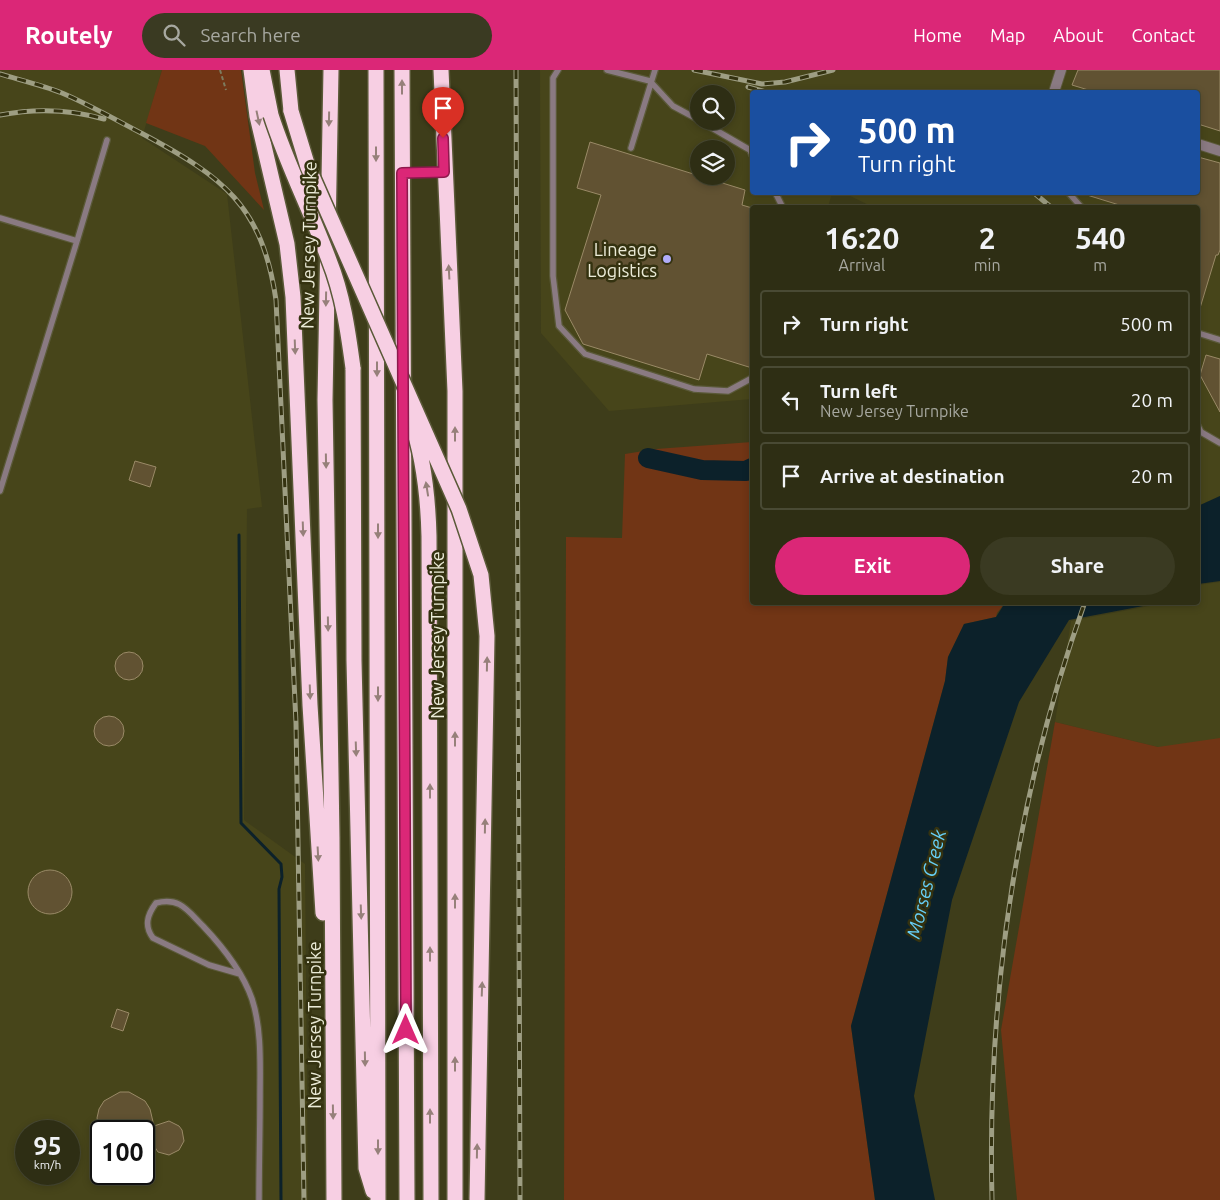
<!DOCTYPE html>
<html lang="en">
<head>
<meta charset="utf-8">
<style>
	:root { --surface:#2e2e14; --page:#3a3a22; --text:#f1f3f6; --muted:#a7a8a0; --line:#494a34; --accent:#db2777 }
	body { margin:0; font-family:Ubuntu,sans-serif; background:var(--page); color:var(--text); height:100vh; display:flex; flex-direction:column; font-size:19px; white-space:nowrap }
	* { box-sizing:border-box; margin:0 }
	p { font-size:16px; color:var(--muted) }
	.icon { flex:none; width:28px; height:28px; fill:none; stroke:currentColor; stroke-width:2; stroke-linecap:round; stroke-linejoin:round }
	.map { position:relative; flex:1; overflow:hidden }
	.panel { position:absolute; left:750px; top:135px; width:450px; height:400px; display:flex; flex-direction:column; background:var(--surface); border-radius:5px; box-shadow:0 2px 8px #0003,0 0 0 1px var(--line) }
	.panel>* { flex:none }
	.guide { position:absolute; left:750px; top:20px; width:450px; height:105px; border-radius:5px; box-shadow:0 2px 8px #0003,0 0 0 1px var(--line); background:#1a4fa0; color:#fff; overflow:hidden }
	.tools { position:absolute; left:690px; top:15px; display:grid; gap:10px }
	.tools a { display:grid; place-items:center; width:45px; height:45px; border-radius:50%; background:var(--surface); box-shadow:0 2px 8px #0003,0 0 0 1px var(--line); font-size:25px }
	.speed { position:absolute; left:15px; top:1050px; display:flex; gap:10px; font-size:25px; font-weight:700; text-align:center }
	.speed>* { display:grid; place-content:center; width:65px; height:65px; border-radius:50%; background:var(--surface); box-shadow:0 2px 8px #0003,0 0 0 1px var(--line); line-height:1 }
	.speed small { font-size:12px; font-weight:400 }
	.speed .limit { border:2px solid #111; border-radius:8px; background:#fff; color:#111 }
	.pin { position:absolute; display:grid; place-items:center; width:42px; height:42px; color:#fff; margin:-51px -21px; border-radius:50% 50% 50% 0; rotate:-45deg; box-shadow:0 0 5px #0007 }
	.pin .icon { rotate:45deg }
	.me { position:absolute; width:55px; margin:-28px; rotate:0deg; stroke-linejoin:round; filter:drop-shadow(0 0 4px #0008) }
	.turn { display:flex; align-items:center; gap:18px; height:105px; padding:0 25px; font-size:22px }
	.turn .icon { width:65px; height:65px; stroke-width:2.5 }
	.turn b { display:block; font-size:35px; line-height:42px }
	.eta { display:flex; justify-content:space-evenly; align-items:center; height:85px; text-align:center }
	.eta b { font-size:30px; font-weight:700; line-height:35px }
	.primary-button { display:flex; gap:10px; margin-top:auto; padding:10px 25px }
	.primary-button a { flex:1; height:58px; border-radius:30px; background:var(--accent); color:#fff; font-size:20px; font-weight:700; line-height:58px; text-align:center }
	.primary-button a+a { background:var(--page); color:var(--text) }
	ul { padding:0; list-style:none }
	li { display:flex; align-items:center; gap:15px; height:68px; margin:0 10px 8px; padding:0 15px; border:2px solid var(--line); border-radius:5px }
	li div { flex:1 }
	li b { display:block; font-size:19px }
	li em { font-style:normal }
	header { display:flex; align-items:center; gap:30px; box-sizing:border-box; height:70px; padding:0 25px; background:var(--accent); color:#fff }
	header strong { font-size:24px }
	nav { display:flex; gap:28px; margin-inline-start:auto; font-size:18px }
	.search { width:350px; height:45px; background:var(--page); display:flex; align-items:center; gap:12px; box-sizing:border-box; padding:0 18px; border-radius:28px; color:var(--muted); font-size:19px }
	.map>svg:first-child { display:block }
	.built { fill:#47451a; fill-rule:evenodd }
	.green { fill:#713515 }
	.water { fill:#0c212a }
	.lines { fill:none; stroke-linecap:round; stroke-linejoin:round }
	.stream { stroke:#0c212a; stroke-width:3 }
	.river { stroke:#0c212a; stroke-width:20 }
	.building { fill:#615232; stroke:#9a8a67 }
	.lane-casing { stroke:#5a5938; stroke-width:8 }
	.street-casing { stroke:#5a5938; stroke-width:12 }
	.highway-casing { stroke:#5a5938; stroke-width:18 }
	.path { stroke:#7d7c5f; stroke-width:2; stroke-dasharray:4 2.5; stroke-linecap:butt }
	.lane { stroke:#8a7a82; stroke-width:5.5 }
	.street { stroke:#8a7a82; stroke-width:10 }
	.highway { stroke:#f7cfe3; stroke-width:15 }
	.rail-casing { stroke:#9e9e83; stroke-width:5 }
	.rail { stroke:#343210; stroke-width:3; stroke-dasharray:9; stroke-linecap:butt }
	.highway-bridge-casing { stroke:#5a5938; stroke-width:18; stroke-linecap:butt }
	.highway-bridge { stroke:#f7cfe3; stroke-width:15 }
	.oneway { fill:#96807a }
	.route-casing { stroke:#8e194d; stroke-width:12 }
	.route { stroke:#db2777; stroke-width:9 }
	.poi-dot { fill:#b1adfa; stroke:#343210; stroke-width:2 }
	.labels { text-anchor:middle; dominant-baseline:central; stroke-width:5; stroke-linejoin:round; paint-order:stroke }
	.street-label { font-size:18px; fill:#ebebd7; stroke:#343210 }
	.poi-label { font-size:18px; fill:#ebebd7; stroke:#343210; text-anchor:end }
	.water-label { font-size:19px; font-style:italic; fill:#66cff7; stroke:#343210 }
</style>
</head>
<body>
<header>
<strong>Routely</strong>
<div class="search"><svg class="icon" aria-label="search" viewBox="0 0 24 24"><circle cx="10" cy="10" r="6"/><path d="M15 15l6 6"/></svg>Search here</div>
<nav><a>Home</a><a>Map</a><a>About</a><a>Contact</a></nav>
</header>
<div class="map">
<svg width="1220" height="1130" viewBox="0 0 1220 1130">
	<rect width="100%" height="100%" fill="#3e3d1a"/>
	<path class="built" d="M0,0H162L142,68L227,124L262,437L247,439L244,750L305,794L308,1130H0ZM26,1061H69V1104H26ZM101,1061H144V1104H101Z
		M540,0H1220V426L1198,436V138H875L844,123L1198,122V22H752V122L832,123L828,137L752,138V329L609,341L541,263ZM699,24H726V51H699ZM699,79H726V106H699Z
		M1220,512V769L1158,677L1055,652L1071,551L1165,533L1198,532V515Z"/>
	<path class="green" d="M162,0H241L255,103L264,140L205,76L146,53Z
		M752,372V532L1005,533L997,543L996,547L964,554L948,587L945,611L851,956L875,1130H564L566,467L622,468L625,384L656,379Z
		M1055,652L1158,677L1220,668V1130H1017L1001,960Z"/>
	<path class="water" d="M1220,426V511L1198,514V436Z
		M1005,533H1159L1069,550L1019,632L952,830L914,1026L935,1130H875L851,956L945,611L948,587L964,554L996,547Z"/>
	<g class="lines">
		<path class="stream" d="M239,465L241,753L281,794L282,807L279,819L281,1130"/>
		<path class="river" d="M648,388L702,400L746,401L752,398"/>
	</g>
	<path class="building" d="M1078,0H1220V61L1198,54V22H1095L1072,15Z
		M590,72L745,120L742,135L752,138V298L707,284L699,310L583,274L565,240L601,125L577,118Z
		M1198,87L1220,93V180L1218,185H1216L1200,238H1198V138H1129L1087,125V122H1198Z
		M1206,285L1220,289V342L1200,305Z
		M135,391L156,397L150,417L129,410Z
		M115 596a14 14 0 1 1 28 0a14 14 0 1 1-28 0Z
		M94 661a15 15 0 1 1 30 0a15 15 0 1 1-30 0Z
		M28 822a22 22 0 1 1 44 0a22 22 0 1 1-44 0Z
		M117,939L129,943L123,961L111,957Z
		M120,1022H129L145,1031L150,1039L154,1056L169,1051L179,1056L182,1060L184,1071L179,1080L169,1085L158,1082L147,1065L144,1068V1061H100L97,1048L99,1039L104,1031Z"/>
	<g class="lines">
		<defs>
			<path id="lane" d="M558,0L553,8V206L559,256L585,284L694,319L728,321L752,308
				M607,0L650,11L673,36L699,50
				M700,51L750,80L752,85
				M631,78L655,0
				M404,103L444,102
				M775,122L783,138
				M1068,122L1082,138
				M0,148L77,171L0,421
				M77,171L107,70
				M1198,263L1220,270
				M1198,356L1201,362L1220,373
				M240,904L209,895L153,868C144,856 147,845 156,833C180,827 187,840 203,856C221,875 243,903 252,929C262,960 260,995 260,1027C260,1061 259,1096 259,1130"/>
			<path id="street" d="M1054,22L1061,0
				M1198,74L1220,81"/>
			<path id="highway" d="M251,0L257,46L287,174L293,227L310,635L323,843
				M262,0L271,45
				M287,0L291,41
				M331,0L325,330L332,767L334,1130
				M376,0L378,1130
				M402,0L407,1130
				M441,0L455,321V1130
				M353,298L354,591L366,1098L373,1121"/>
		</defs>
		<use href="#lane" class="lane-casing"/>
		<use href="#street" class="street-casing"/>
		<use href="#highway" class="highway-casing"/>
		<path class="path" d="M220,0L226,20"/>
		<use href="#lane" class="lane"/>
		<use href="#street" class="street"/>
		<use href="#highway" class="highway"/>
		<defs>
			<path id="rail" d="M516,0L520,1130
				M694,0L762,14L785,12L833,0
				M0,4C20,10 42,15 62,23C90,35 116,50 143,64C223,107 262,135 276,230L296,653L304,1130
				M748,17L766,22
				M0,45C36,38 69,39 104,49
				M1033,122L1052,138
				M992,1130C987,927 1016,724 1085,532"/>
		</defs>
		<use href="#rail" class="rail-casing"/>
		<use href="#rail" class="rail"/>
		<defs>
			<path id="highway-bridge" d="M291,41L308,97L459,439L481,505L487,566L477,1130
				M271,45C287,95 311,141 329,190C343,225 348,261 353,298
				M411,350C424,388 428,426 429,466L431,1130"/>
		</defs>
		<use href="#highway-bridge" class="highway-bridge-casing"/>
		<use href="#highway-bridge" class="highway-bridge"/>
	</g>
	<defs><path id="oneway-solid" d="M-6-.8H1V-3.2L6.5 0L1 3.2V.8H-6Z" transform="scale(1.25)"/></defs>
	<g class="oneway">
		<use href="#oneway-solid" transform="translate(402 17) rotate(-90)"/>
		<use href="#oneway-solid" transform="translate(258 48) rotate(78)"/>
		<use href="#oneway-solid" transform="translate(329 49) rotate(91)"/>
		<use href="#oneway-solid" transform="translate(376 84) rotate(90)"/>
		<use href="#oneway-solid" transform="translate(449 202) rotate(-93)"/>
		<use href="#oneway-solid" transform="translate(326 229) rotate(91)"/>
		<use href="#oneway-solid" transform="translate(295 277) rotate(88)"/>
		<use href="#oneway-solid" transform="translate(377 299) rotate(90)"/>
		<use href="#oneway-solid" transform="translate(455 364) rotate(-90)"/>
		<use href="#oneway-solid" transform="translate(326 391) rotate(89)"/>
		<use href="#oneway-solid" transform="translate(427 419) rotate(-99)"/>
		<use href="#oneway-solid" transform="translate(303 459) rotate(88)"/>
		<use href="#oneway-solid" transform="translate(378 461) rotate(90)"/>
		<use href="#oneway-solid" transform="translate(328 554) rotate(89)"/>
		<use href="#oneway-solid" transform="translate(487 594) rotate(-89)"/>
		<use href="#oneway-solid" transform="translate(310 622) rotate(88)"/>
		<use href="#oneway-solid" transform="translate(378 624) rotate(90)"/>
		<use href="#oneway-solid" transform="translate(455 669) rotate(-90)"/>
		<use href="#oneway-solid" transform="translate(356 679) rotate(88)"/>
		<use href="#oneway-solid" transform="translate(430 721) rotate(-90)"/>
		<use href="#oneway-solid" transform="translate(485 756) rotate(-89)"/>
		<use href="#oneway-solid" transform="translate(318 784) rotate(87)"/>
		<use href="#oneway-solid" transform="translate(455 831) rotate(-90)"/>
		<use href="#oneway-solid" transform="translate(361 842) rotate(88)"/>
		<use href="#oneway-solid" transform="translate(430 884) rotate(-90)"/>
		<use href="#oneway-solid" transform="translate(482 919) rotate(-88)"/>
		<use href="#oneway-solid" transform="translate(365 989) rotate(89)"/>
		<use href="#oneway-solid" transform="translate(455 994) rotate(-90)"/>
		<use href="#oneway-solid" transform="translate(333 1042) rotate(89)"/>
		<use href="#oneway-solid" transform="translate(430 1046) rotate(-90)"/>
		<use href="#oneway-solid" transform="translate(378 1077) rotate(90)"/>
		<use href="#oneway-solid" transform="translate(477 1081) rotate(-89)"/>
	</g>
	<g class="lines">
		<defs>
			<path id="route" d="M406,960L402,103L444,102L443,68"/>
		</defs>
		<use href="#route" class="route-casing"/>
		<use href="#route" class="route"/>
	</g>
	<circle class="poi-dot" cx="667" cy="189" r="5"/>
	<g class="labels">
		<g class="street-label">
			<text transform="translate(308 175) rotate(-89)">New Jersey Turnpike</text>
			<text transform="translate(437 565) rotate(-90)">New Jersey Turnpike</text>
			<text transform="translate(314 955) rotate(-90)">New Jersey Turnpike</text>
		</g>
		<g class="poi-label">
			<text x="657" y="179">Lineage<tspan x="657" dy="21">Logistics</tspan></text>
		</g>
		<g class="water-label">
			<text transform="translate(926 814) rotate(-76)">Morses Creek</text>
		</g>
	</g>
</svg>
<div class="tools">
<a><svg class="icon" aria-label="search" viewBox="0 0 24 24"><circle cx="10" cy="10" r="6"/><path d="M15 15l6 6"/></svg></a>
<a><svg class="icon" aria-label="layers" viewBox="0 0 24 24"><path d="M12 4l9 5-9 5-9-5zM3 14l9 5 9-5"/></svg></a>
</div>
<div class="speed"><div>95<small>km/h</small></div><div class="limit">100</div></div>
<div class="pin" style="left:443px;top:68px;background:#d93025"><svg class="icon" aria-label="arrive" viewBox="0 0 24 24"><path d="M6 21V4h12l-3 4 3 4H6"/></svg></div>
<svg class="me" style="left:406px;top:960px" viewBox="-20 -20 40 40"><path d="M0-17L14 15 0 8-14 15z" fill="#db2777" stroke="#fff" stroke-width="4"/></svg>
<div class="guide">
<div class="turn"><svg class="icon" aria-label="right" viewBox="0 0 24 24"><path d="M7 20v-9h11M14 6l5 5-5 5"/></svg><div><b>500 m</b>Turn right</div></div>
</div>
<section class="panel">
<div class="eta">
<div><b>16:20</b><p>Arrival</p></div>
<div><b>2</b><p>min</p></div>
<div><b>540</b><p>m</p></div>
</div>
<ul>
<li><svg class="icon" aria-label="right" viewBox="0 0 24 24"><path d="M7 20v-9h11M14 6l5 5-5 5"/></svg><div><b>Turn right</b></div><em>500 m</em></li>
<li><svg class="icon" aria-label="left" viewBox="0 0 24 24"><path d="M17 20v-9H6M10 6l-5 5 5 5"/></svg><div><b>Turn left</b><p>New Jersey Turnpike</p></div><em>20 m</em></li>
<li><svg class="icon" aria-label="arrive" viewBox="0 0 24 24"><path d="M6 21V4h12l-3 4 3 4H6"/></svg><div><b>Arrive at destination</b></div><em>20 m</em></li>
</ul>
<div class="primary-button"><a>Exit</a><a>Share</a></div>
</section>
</div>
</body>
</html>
